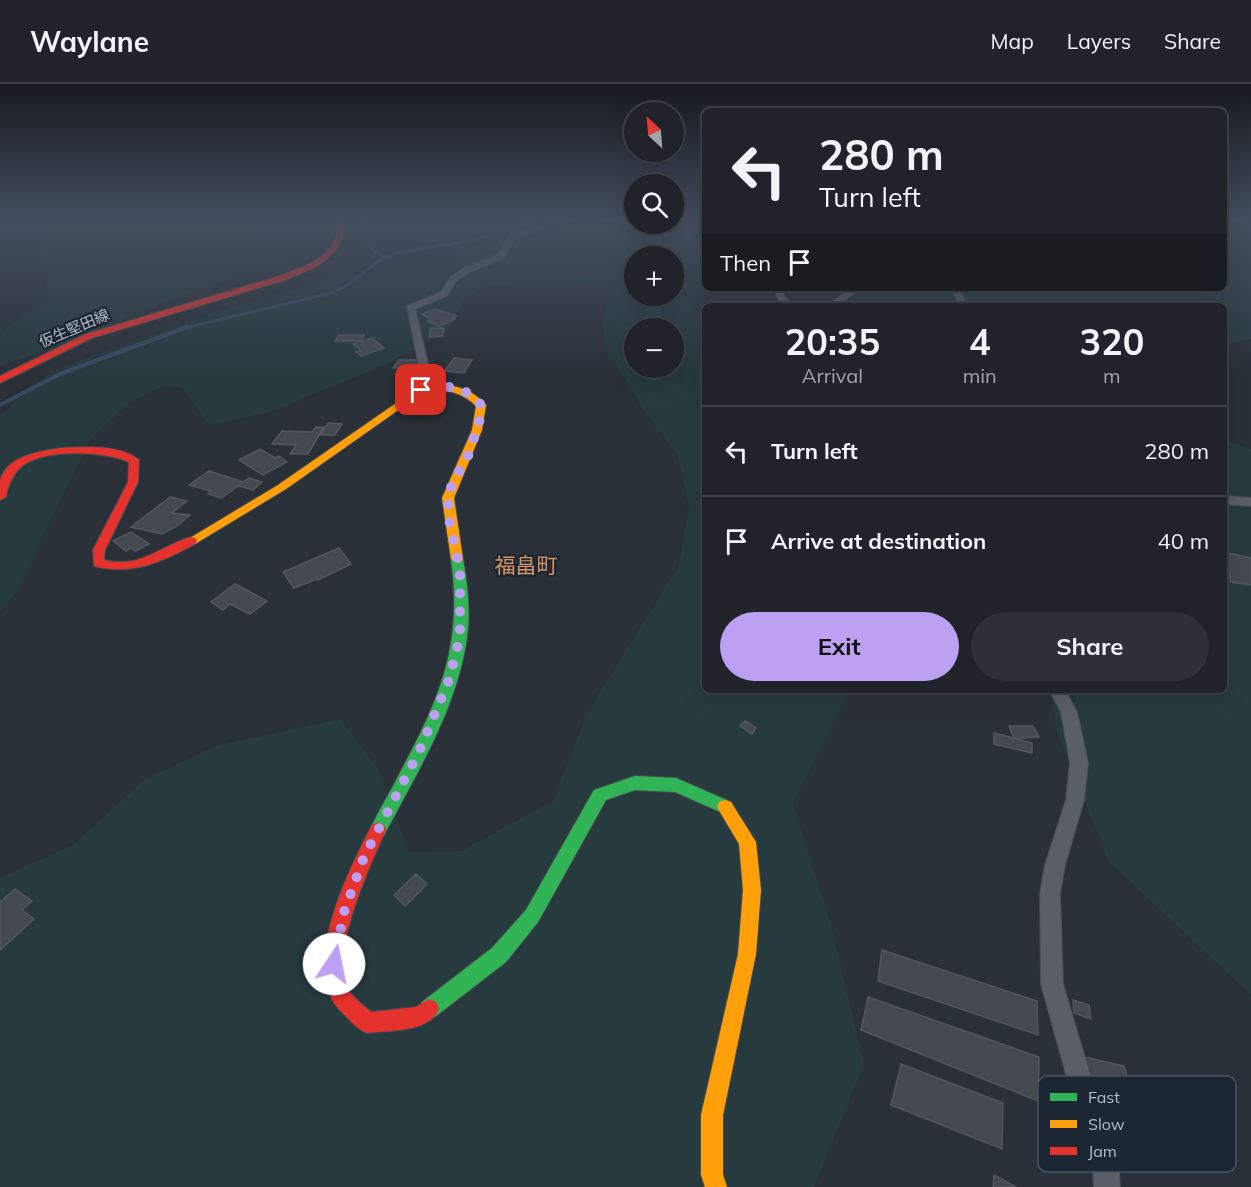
<!DOCTYPE html>
<html lang="en">
<head>
<meta charset="utf-8">
<style>
	:root { --surface:#20242a; --page:#2d3036; --text:#f1f3f6; --muted:#a2a4a8; --line:#3d4147; --accent:#bca0f2 }
	body { margin:0; font-family:Mulish,"Noto Sans JP",sans-serif; background:var(--page); color:var(--text); height:100vh; display:flex; flex-direction:column; font-size:22px; white-space:nowrap }
	* { box-sizing:border-box; margin:0 }
	p { font-size:20px; color:var(--muted) }
	.icon { flex:none; width:33px; height:33px; fill:none; stroke:currentColor; stroke-width:2; stroke-linecap:round; stroke-linejoin:round }
	.map { position:relative; flex:1; overflow:hidden }
	.details { position:absolute; left:702px; top:219px; width:525px; height:390px; display:flex; flex-direction:column; background:var(--surface); border-radius:9px; box-shadow:0 6px 24px #0002,0 0 0 2px var(--line) }
	.details>* { flex:none }
	.top-card { position:absolute; left:702px; top:24px; width:525px; height:183px; border-radius:9px; box-shadow:0 6px 24px #0002,0 0 0 2px var(--line); background:#20242a; color:var(--text); overflow:hidden }
	.needle { width:39px; rotate:334deg }
	.controls { position:absolute; left:624px; top:18px; display:grid; gap:12px }
	.controls a { display:grid; place-items:center; width:60px; height:60px; border-radius:50%; background:var(--surface); box-shadow:0 6px 24px #0002,0 0 0 2px var(--line); font-size:30px }
	.pin { position:absolute; display:grid; place-items:center; width:51px; height:51px; color:#fff; margin:-26px; border-radius:12px; box-shadow:0 3px 9px #0006 }
	.me { position:absolute; width:66px; margin:-33px; rotate:11deg; stroke-linejoin:round; filter:drop-shadow(0 0 4px #0008) }
	.turn { display:flex; align-items:center; gap:21px; height:126px; padding:0 18px; font-size:27px }
	.turn .icon { width:78px; height:78px; stroke-width:2.5 }
	.turn b { display:block; font-size:42px; line-height:51px }
	.then { display:flex; align-items:center; height:57px; padding:0 18px; background:#0003; gap:12px; font-size:22px }
	.eta { display:flex; justify-content:space-evenly; align-items:center; height:102px; text-align:center }
	.eta b { font-size:36px; font-weight:700; line-height:42px }
	.action { display:flex; gap:12px; margin-top:auto; padding:12px 18px }
	.action a { flex:1; height:69px; border-radius:36px; background:var(--accent); color:#111; font-size:24px; font-weight:700; line-height:69px; text-align:center }
	.action a+a { background:var(--page); color:var(--text) }
	ul { padding:0; list-style:none }
	li { display:flex; align-items:center; gap:18px; height:90px; padding:0 18px; border-top:2px solid var(--line) }
	li div { flex:1 }
	li b { display:block; font-size:22px }
	li em { font-style:normal }
	header { display:flex; align-items:center; gap:36px; box-sizing:border-box; height:84px; padding:0 30px; background:var(--surface); border-bottom:2px solid var(--line) }
	header strong { font-size:28px }
	nav { display:flex; gap:33px; margin-inline-start:auto; font-size:21px }
	.map>svg:first-child { display:block }
	.green { fill:#273a3e; fill-rule:evenodd }
	.lines { fill:none; stroke-linecap:round; stroke-linejoin:round }
	.stream-far1 { stroke:#384963; stroke-width:3 }
	.stream { stroke:#384963; stroke-width:4 }
	.building { fill:#444950; stroke:#52575f; stroke-width:1.5 }
	.street-casing { stroke:#484c53; stroke-width:2 }
	.fast-casing { stroke:#484c53; stroke-width:2 }
	.slow-casing { stroke:#484c53; stroke-width:2 }
	.jam-casing { stroke:#484c53; stroke-width:2 }
	.street { fill:#5a5e66; fill-rule:evenodd }
	.fast { fill:#30b455; fill-rule:evenodd }
	.slow { fill:#ff9f0a; fill-rule:evenodd }
	.jam { fill:#e5322d; fill-rule:evenodd }
	.route { stroke:#bca0f2; stroke-width:10; stroke-dasharray:0 18 }
	.labels { text-anchor:middle; dominant-baseline:central; stroke-width:4.5; stroke-linejoin:round; paint-order:stroke }
	.far-street-label { font-size:15px; fill:#b4bcc9; stroke:#1d2633 }
	.quarter-label { font-size:21px; fill:#d59563; stroke:#1d2633 }
	.key { fill:#1d2633; stroke:#4a5360; stroke-width:1.5 }
	.key-label { font-size:16px; fill:#b4bcc9 }
</style>
</head>
<body>
<header>
<strong>Waylane</strong>
<nav><a>Map</a><a>Layers</a><a>Share</a></nav>
</header>
<div class="map">
<svg width="1251" height="1103" viewBox="0 0 1251 1103">
	<rect width="100%" height="100%" fill="#2a3038"/>
	<path class="green" d="M47,136H369L359,147L325,164L267,181L146,225L73,258L0,282V253L6,244L39,220L47,194L42,160V143Z
		M526,136H634V140H674V136H705V204H713L697,210L692,225L705,252V606H851L793,721L828,829L864,980L814,1103H0V794L73,761L145,695L218,661L341,635L378,685L409,768L461,767L553,717L586,631L679,481L689,423L678,372L643,325L605,263L603,236L608,214L597,200L484,202L464,216L450,246L384,281L271,328L209,341L183,304L163,302L126,321L91,355L16,509L0,527V331L50,288L95,271L223,226L327,195L378,188L443,185L458,172ZM634,172H674V212H634ZM634,244H674V284H634Z
		M1224,136H1251V255L1224,261V222H831L837,216L879,204H1224Z
		M1224,356L1251,365V911L1109,778L1057,648L1050,606H1224Z"/>
	<g class="lines">
		<path class="stream-far1" d="M362,136C361,153 369,167 386,173
			M181,245L331,209L349,200L377,178L396,169L474,156L537,136"/>
		<path class="stream" d="M0,321L60,290L187,243"/>
	</g>
	<path class="building" d="M435,225L456,232L452,234L455,235L439,242L427,237L431,235L422,230Z
		M431,244H444L443,252L429,253Z
		M339,251H364L361,257H335Z
		M372,254L384,264L361,272L356,268L361,267L353,260Z
		M454,274L472,276L464,289L445,287Z
		M399,276H423L410,296H398L409,284H393Z
		M399,276H423L410,296H398L409,284H393Z
		M328,339L342,340L335,351H321Z
		M316,343H324L308,370H290L296,361L272,360L282,347L312,348Z
		M260,365L275,374L278,372L287,378L263,391L239,376Z
		M209,387L243,398L222,414L208,410L211,407L189,401Z
		M249,394L262,398L253,406L238,402Z
		M170,413L187,417L172,429L190,431L177,442L162,450L131,443Z
		M131,448L149,460L135,467L131,464L126,467L113,457Z
		M339,464L351,480L318,496L317,495L294,504L283,488Z
		M1224,468L1251,474V501L1231,498Z
		M235,500L267,517L250,530L230,520L223,526L211,518Z
		M745,637L756,644L752,650L740,642Z
		M1009,642H1033L1039,653L1014,654Z
		M994,649L1032,659V669L994,660Z
		M416,790L427,800L405,822L394,811Z
		M15,805L32,817L22,826L34,835L0,866V818Z
		M882,866L1037,917L1038,951L878,897Z
		M868,913L1039,973L1038,1017L861,946Z
		M1073,916L1089,921L1091,935L1074,929Z
		M1079,972L1124,982L1134,1020L1086,1009Z
		M901,980L1003,1019L1002,1065L891,1021Z
		M994,1091L1016,1103H993Z"/>
	<g class="lines">
		<defs>
			<path id="street" d="M567,136H579L517,152L503,175L470,188L456,197L447,212L415,225L430,288L426,306L417,308L420,288L407,222L441,208L450,193L464,184L497,171L511,148Z
				M776,204H784V212L793,222H784L776,212Z
				M851,204H861L837,222H827Z
				M951,204H959L968,222H960Z
				M1224,412L1251,414V422L1224,420Z
				M1049,606H1065L1077,628L1088,679L1084,716L1065,781L1060,810L1063,900L1119,1088L1120,1103H1094L1093,1088L1041,900L1040,810L1045,781L1066,716L1070,679L1061,628Z"/>
			<path id="fast" d="M457,471L463,475C467,498 470,521 468,544C461,618 418,687 384,751L378,754L372,751L370,746C379,725 392,706 402,685C441,612 463,559 451,475Z
				M635,692L676,694L731,718L733,723L731,728L725,730L675,708L635,706L606,716L538,838L506,878L436,932L429,935L422,932L419,925L422,918L492,864L526,826L594,706Z"/>
			<path id="slow" d="M438,301C457,301 473,306 486,321L482,346L454,414L463,475L461,478L457,479L451,475L442,414L472,346L476,322C461,307 444,305 424,308L286,405L195,460H187L185,457L278,401L418,304Z
				M725,716L731,718L756,758L761,806L756,870L723,1031V1091L727,1103H705L701,1091V1031L738,870L743,806L739,760L717,723L719,718Z"/>
			<path id="jam" d="M338,136H344C345,174 315,184 285,196L92,254L0,299V292L86,250L279,192C308,181 338,173 338,136Z
				M61,364C85,363 120,360 139,376L138,398L105,466L104,476C141,485 160,462 191,453L195,454L197,457L195,460C163,478 131,492 94,482L93,466L128,398L129,378C103,367 42,364 20,384C12,392 8,402 6,413L0,416C0,410 0,403 0,397C6,372 40,367 61,364Z
				M378,738L384,741L386,746C371,779 328,871 348,905C353,914 363,921 371,928L416,923L429,915L436,918L439,925C429,949 389,946 367,949C358,945 352,939 346,932C338,925 331,917 328,906C313,857 350,784 372,741Z"/>
		</defs>
		<use href="#street" class="street-casing"/>
		<use href="#fast" class="fast-casing"/>
		<use href="#slow" class="slow-casing"/>
		<use href="#jam" class="jam-casing"/>
		<use href="#street" class="street"/>
		<use href="#fast" class="fast"/>
		<use href="#slow" class="slow"/>
		<use href="#jam" class="jam"/>
	</g>
	<linearGradient id="sky" x2="0" y2="1"><stop stop-color="#171a1f"/><stop offset="0.47" stop-color="#444e5e"/><stop offset="1" stop-color="#444e5e" stop-opacity="0"/></linearGradient>
	<rect width="1251" height="290" fill="url(#sky)"/>
	<g class="lines">
		<path class="route" d="M334,880L344,828L364,773L419,668L449,596L460,553V487L449,435L448,414L452,400L469,370L480,335L481,321C465,301 445,300 421,306"/>
	</g>
	<g class="labels">
		<g class="far-street-label">
			<text transform="translate(74 244) rotate(-23)">仮生堅田線</text>
		</g>
		<g class="quarter-label">
			<text x="526" y="481">福畠町</text>
		</g>
	</g>
	<rect x="1038" y="992" width="198" height="96" rx="9" class="key"/>
	<rect x="1050" y="1009" width="27" height="8" fill="#30b455"/>
	<rect x="1050" y="1036" width="27" height="8" fill="#ff9f0a"/>
	<rect x="1050" y="1063" width="27" height="8" fill="#e5322d"/>
	<g class="key-label">
		<text x="1088" y="1019">Fast</text>
		<text x="1088" y="1046">Slow</text>
		<text x="1088" y="1073">Jam</text>
	</g>
</svg>
<div class="controls">
<a><svg class="needle" viewBox="-14 -14 28 28"><path d="M0-13l5 13h-10z" fill="#e53935"/><path d="M0 13l5-13h-10z" fill="#a2a4a8"/></svg></a>
<a><svg class="icon" aria-label="search" viewBox="0 0 24 24"><circle cx="10" cy="10" r="6"/><path d="M15 15l6 6"/></svg></a>
<a>+</a>
<a>−</a>
</div>
<div class="pin" style="left:421px;top:306px;background:#d93025"><svg class="icon" aria-label="arrive" viewBox="0 0 24 24"><path d="M6 21V4h12l-3 4 3 4H6"/></svg></div>
<svg class="me" style="left:334px;top:880px" viewBox="-20 -20 40 40"><circle r="19" fill="#fff"/><path d="M0-13L10 11 0 6-10 11z" fill="#bca0f2"/></svg>
<div class="top-card">
<div class="turn"><svg class="icon" aria-label="left" viewBox="0 0 24 24"><path d="M17 20v-9H6M10 6l-5 5 5 5"/></svg><div><b>280 m</b>Turn left</div></div>
<div class="then">Then<svg class="icon" aria-label="arrive" viewBox="0 0 24 24"><path d="M6 21V4h12l-3 4 3 4H6"/></svg></div>
</div>
<section class="details">
<div class="eta">
<div><b>20:35</b><p>Arrival</p></div>
<div><b>4</b><p>min</p></div>
<div><b>320</b><p>m</p></div>
</div>
<ul>
<li><svg class="icon" aria-label="left" viewBox="0 0 24 24"><path d="M17 20v-9H6M10 6l-5 5 5 5"/></svg><div><b>Turn left</b></div><em>280 m</em></li>
<li><svg class="icon" aria-label="arrive" viewBox="0 0 24 24"><path d="M6 21V4h12l-3 4 3 4H6"/></svg><div><b>Arrive at destination</b></div><em>40 m</em></li>
</ul>
<div class="action"><a>Exit</a><a>Share</a></div>
</section>
</div>
</body>
</html>
